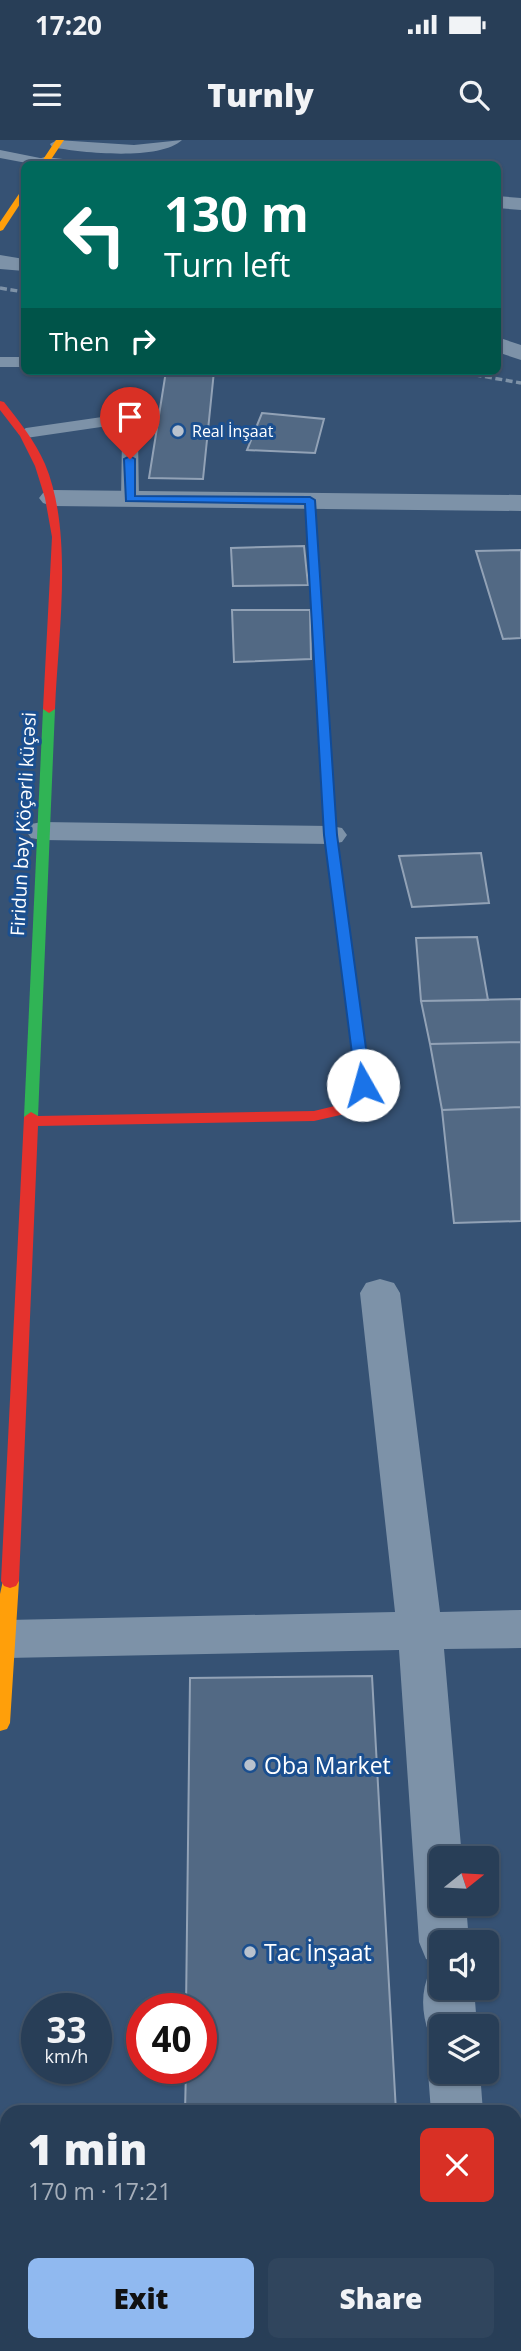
<!DOCTYPE html>
<html lang="en">
<head>
<meta charset="utf-8">
<style>
	:root { --surface:#283e57; --page:#30455d; --text:#f1f3f6; --muted:#a5aeba; --line:#44576d; --accent:#90b9f0 }
	body { margin:0; font-family:"Open Sans",sans-serif; background:var(--page); color:var(--text); height:100vh; display:flex; flex-direction:column; font-size:26px; white-space:nowrap }
	* { box-sizing:border-box; margin:0 }
	p { font-size:23px; color:var(--muted) }
	.icon { flex:none; width:38px; height:38px; fill:none; stroke:currentColor; stroke-width:2; stroke-linecap:round; stroke-linejoin:round }
	.map { position:relative; flex:1; overflow:hidden }
	.side { position:absolute; left:0px; top:1965px; width:522px; height:247px; display:flex; flex-direction:column; background:var(--surface); border-radius:21px 21px 0 0; box-shadow:0 2px 5px #0004,0 0 0 2px var(--line) }
	.side>* { flex:none }
	.guide { position:absolute; left:21px; top:21px; width:480px; height:214px; border-radius:10px; box-shadow:0 2px 5px #0004,0 0 0 2px var(--line); background:#00695c; color:#fff; overflow:hidden }
	.needle { width:46px; rotate:72deg }
	.tools { position:absolute; left:429px; top:1706px; display:grid; gap:14px }
	.tools a { display:grid; place-items:center; width:70px; height:70px; border-radius:10px; background:var(--surface); box-shadow:0 2px 5px #0004,0 0 0 2px var(--line); font-size:35px }
	.speed { position:absolute; left:21px; top:1853px; display:flex; gap:14px; font-size:35px; font-weight:700; text-align:center }
	.speed>* { display:grid; place-content:center; width:91px; height:91px; border-radius:50%; background:var(--surface); box-shadow:0 2px 5px #0004,0 0 0 2px var(--line); line-height:1 }
	.speed small { font-size:18px; font-weight:400 }
	.speed .limit { border:10px solid #d22; background:#fff; color:#111 }
	.pin { position:absolute; display:grid; place-items:center; width:60px; height:60px; color:#fff; margin:-72px -30px; border-radius:50% 50% 50% 0; rotate:-45deg; box-shadow:0 0 7px #0007 }
	.pin .icon { rotate:45deg }
	.me { position:absolute; width:77px; margin:-38px; rotate:353deg; stroke-linejoin:round; filter:drop-shadow(0 0 5px #0008) }
	.turn { display:flex; align-items:center; gap:24px; height:147px; padding:0 28px; font-size:32px }
	.turn .icon { width:91px; height:91px; stroke-width:2.5 }
	.turn b { display:block; font-size:49px; line-height:60px }
	.then { display:flex; align-items:center; height:66px; padding:0 28px; background:#0003; gap:14px; font-size:26px }
	.round { display:grid; place-items:center; flex:none; width:74px; height:74px; border-radius:10px; background:var(--page) }
	.overview { display:flex; align-items:center; justify-content:space-between; height:119px; padding:0 28px }
	h1 { font-size:42px; font-weight:800; line-height:52px }
	.cta { display:flex; gap:14px; margin-top:auto; padding:14px 28px }
	.cta a { flex:1; height:80px; border-radius:10px; background:var(--accent); color:#111; font-size:28px; font-weight:800; line-height:80px; text-align:center }
	.cta a+a { background:var(--page); color:var(--text) }
	.status { display:flex; justify-content:space-between; align-items:center; height:49px; padding:0 35px; background:var(--surface); direction:ltr }
	.status svg { height:19px; fill:currentColor }
	header { display:flex; justify-content:space-between; align-items:center; height:91px; padding:0 28px; background:var(--surface); font-size:32px; font-weight:800 }
	.map>svg:first-child { display:block }
	.building { fill:#526984; stroke:#92a2b6; stroke-width:2 }
	.lines { fill:none; stroke-linecap:round; stroke-linejoin:round }
	.lane { fill:#7d92a8; fill-rule:evenodd }
	.street { fill:#7d92a8; fill-rule:evenodd }
	.fast { fill:#30b455; fill-rule:evenodd }
	.slow { fill:#ff9f0a; fill-rule:evenodd }
	.jam { fill:#e5322d; fill-rule:evenodd }
	.rail { stroke:#7e92a7; stroke-width:3.5; stroke-dasharray:7 3.5; stroke-linecap:butt }
	.route { fill:#1a73e8; stroke:#114b97; stroke-width:2 }
	.poi-dot { fill:#b9c2ce; stroke:#1b4f8f; stroke-width:2.5 }
	.labels { text-anchor:middle; dominant-baseline:central; stroke-width:6; stroke-linejoin:round; paint-order:stroke }
	.far-poi-label { font-size:16px; fill:#fff; stroke:#1b4f8f; text-anchor:start }
	.street-label { font-size:19px; fill:#fff; stroke:#1b4f8f }
	.near-poi-label { font-size:23px; fill:#fff; stroke:#1b4f8f; text-anchor:start }
</style>
</head>
<body>
<div class="status"><b>17:20</b><svg viewBox="0 0 49 12"><path d="M0 12V9h3v3zM5 12V6h3v6zM10 12V3h3v9zM15 12V0h3v12zM26 1h20v11H26zM47 4h2v5h-2z"/></svg></div>
<header><svg class="icon" aria-label="menu" viewBox="0 0 24 24"><path d="M4 6h16M4 12h16M4 18h16"/></svg>Turnly<svg class="icon" aria-label="search" viewBox="0 0 24 24"><circle cx="10" cy="10" r="6"/><path d="M15 15l6 6"/></svg></header>
<div class="map">
<svg width="521" height="2211" viewBox="0 0 521 2211">
	<rect width="100%" height="100%" fill="#365274"/>
	<path class="building" d="M166,231H214L203,339L149,338Z
		M262,273L324,279L315,313L247,310Z
		M304,406L308,445L233,446L231,408Z
		M521,410V498L503,499L476,411Z
		M232,470H310L311,519L234,522Z
		M481,713L489,763L412,767L399,716Z
		M477,797L488,860L421,861L416,798Z
		M521,859V902L430,904L421,861Z
		M521,902V967L442,970L430,904Z
		M521,967V1081L454,1083L442,970Z
		M372,1536L396,1972H185L186,1928H201V1869H186L190,1538Z
		M182,2205H409L410,2211H182Z"/>
	<g class="lines">
		<path class="lane" d="M57,0L134,5L182,0C160,21 81,13 52,7L50,4Z
			M0,10L50,20L52,23L32,24L0,18Z
			M0,217H24V227H0Z
			M102,277L129,284L138,299L139,359L136,363L130,364L121,359L122,299L117,291L101,287L26,298L18,293L26,288Z"/>
		<path class="street" d="M45,17L72,20L75,24H36L38,19Z
			M497,56L521,58V70L497,68Z
			M0,115L24,119V131L0,129Z
			M497,197L521,205V220L497,212Z
			M52,350L521,355V371L52,366L43,363L39,358L43,353Z
			M42,682L331,686L342,688L347,695L342,702L331,704L42,700L31,698L26,691L31,684Z
			M380,1139L394,1143L400,1153L440,1472L521,1470V1508L444,1509L462,1718H441V1764H466L469,1802H441V1824L426,1819L419,1802L399,1510L7,1518L0,1516V1482L7,1480L395,1472L360,1153L366,1143Z
			M441,1826V1848H474L477,1886H441V1907L433,1904C422,1879 419,1855 430,1831Z
			M441,1912V1932H480L483,1972H431L428,1932L435,1914Z
			M447,2205H505V2211H447Z"/>
		<path class="fast" d="M49,565L55,569L38,977L31,982L24,977L43,569Z"/>
		<path class="slow" d="M56,0H64L48,24H40Z
			M21,51H24V58L3,90L0,91V82Z
			M310,357L315,360L337,695L351,797L344,801L337,797L325,695L305,360Z
			M10,1434L16,1436L19,1441L10,1583L7,1589L0,1591V1454L4,1436Z"/>
		<path class="jam" d="M0,261L4,262C19,281 35,301 45,324C74,393 58,495 55,569L49,573L43,569L52,397L45,358L35,326L20,296L0,270Z
			M344,793L351,797L370,945L358,971L314,981L38,986L19,1441L16,1446L10,1448L4,1446L1,1441L24,977L31,972L38,976L314,971L347,963L356,945L337,797Z"/>
		<path class="rail" d="M0,148L24,152
			M454,231L521,243"/>
	</g>
	<path class="route" d="M130,316L135,319V356L310,357L315,360L337,695L371,945L369,948H358L356,945L324,695L305,364L126,361L124,319Z"/>
	<g class="poi-dot">
		<circle cx="178" cy="291" r="7"/>
		<circle cx="250" cy="1625" r="7"/>
		<circle cx="250" cy="1812" r="7"/>
	</g>
	<g class="labels">
		<g class="far-poi-label">
			<text x="192" y="291">Real İnşaat</text>
		</g>
		<g class="street-label">
			<text transform="translate(23 684) rotate(-87)">Firidun bəy Köçərli küçəsi</text>
		</g>
		<g class="near-poi-label">
			<text x="264" y="1625">Oba Market</text>
			<text x="264" y="1812">Tac İnşaat</text>
		</g>
	</g>
</svg>
<div class="tools">
<a><svg class="needle" viewBox="-14 -14 28 28"><path d="M0-13l5 13h-10z" fill="#e53935"/><path d="M0 13l5-13h-10z" fill="#a5aeba"/></svg></a>
<a><svg class="icon" aria-label="sound" viewBox="0 0 24 24"><path d="M4 9h4l5-4v14l-5-4H4zM17 9q2 3 0 6"/></svg></a>
<a><svg class="icon" aria-label="layers" viewBox="0 0 24 24"><path d="M12 4l9 5-9 5-9-5zM3 14l9 5 9-5"/></svg></a>
</div>
<div class="speed"><div>33<small>km/h</small></div><div class="limit">40</div></div>
<div class="pin" style="left:130px;top:319px;background:#d93025"><svg class="icon" aria-label="arrive" viewBox="0 0 24 24"><path d="M6 21V4h12l-3 4 3 4H6"/></svg></div>
<svg class="me" style="left:363px;top:945px" viewBox="-20 -20 40 40"><circle r="19" fill="#fff"/><path d="M0-13L10 11 0 6-10 11z" fill="#1a73e8"/></svg>
<div class="guide">
<div class="turn"><svg class="icon" aria-label="left" viewBox="0 0 24 24"><path d="M17 20v-9H6M10 6l-5 5 5 5"/></svg><div><b>130 m</b>Turn left</div></div>
<div class="then">Then<svg class="icon" aria-label="right" viewBox="0 0 24 24"><path d="M7 20v-9h11M14 6l5 5-5 5"/></svg></div>
</div>
<section class="side">
<div class="overview"><div><h1>1 min</h1><p>170 m · 17:21</p></div><a class="round" style="background:#d93025;color:#fff"><svg class="icon" aria-label="close" viewBox="0 0 24 24"><path d="M6 6l12 12M18 6L6 18"/></svg></a></div>
<div class="cta"><a>Exit</a><a>Share</a></div>
</section>
</div>
</body>
</html>
